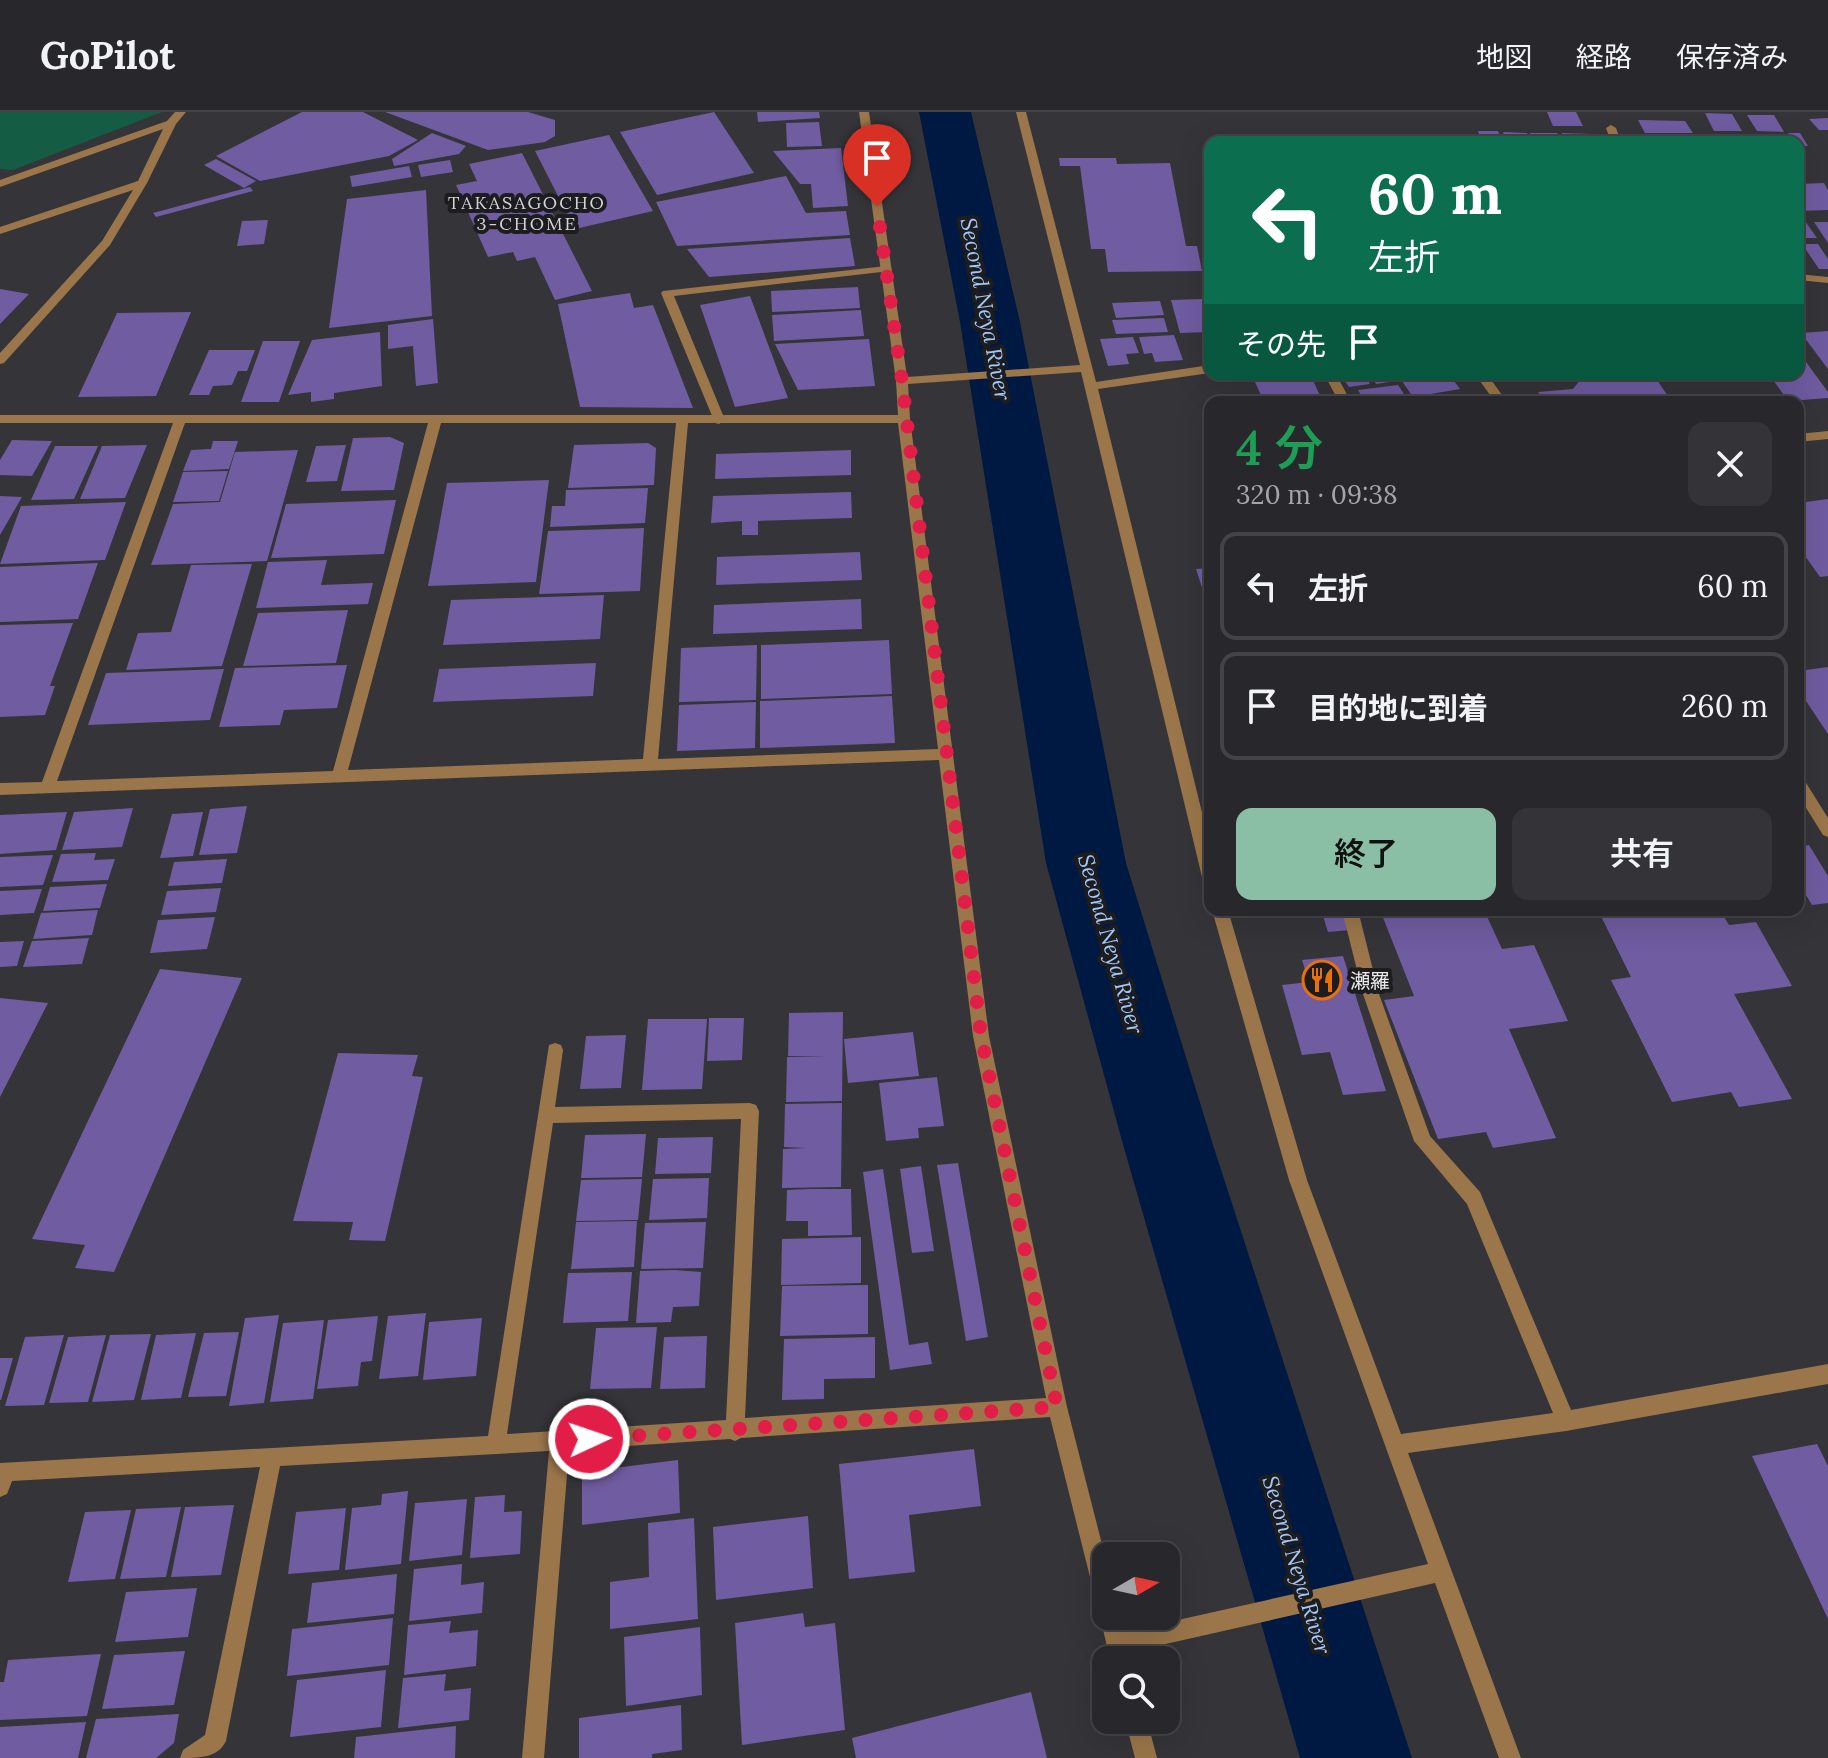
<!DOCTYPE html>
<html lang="ja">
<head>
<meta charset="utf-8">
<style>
	:root { --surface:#28272b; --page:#343337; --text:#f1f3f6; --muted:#a5a5a9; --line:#444447; --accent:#8abfa5 }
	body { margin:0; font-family:Lora,"Noto Sans JP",serif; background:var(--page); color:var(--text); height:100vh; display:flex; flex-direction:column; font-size:30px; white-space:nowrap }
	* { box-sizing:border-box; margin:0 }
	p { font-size:26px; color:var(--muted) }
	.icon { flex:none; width:44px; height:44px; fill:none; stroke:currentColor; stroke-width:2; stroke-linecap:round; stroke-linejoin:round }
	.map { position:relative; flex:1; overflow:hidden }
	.details { position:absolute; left:1204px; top:284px; width:600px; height:520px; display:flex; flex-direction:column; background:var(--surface); border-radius:16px; box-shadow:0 8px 32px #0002,0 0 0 2px var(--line) }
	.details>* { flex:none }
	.guide { position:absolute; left:1204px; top:24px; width:600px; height:244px; border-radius:16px; box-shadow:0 8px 32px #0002,0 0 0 2px var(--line); background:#0b6e4f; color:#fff; overflow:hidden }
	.needle { width:52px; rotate:81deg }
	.fabs { position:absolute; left:1092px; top:1430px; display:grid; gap:16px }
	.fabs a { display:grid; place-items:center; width:88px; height:88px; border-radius:16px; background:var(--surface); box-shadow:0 8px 32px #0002,0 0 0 2px var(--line); font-size:40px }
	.pin { position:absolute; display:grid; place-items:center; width:68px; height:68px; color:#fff; margin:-82px -34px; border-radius:50% 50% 50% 0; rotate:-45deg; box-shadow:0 0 8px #0007 }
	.pin .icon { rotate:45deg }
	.me { position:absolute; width:88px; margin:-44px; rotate:87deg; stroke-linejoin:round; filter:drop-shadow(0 0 6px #0008) }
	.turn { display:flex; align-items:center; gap:28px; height:168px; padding:0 32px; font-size:36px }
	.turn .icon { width:104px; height:104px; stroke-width:2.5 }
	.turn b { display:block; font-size:56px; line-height:68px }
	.then { display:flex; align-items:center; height:76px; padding:0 32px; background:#0003; gap:16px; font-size:30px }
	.round { display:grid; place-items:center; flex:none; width:84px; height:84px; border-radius:16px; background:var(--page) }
	.head { display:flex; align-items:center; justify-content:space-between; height:136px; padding:0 32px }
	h1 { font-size:48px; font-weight:600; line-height:60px; color:#1e9e55 }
	.cta { display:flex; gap:16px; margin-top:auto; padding:16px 32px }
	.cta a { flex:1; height:92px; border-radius:16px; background:var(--accent); color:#111; font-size:32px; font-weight:600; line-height:92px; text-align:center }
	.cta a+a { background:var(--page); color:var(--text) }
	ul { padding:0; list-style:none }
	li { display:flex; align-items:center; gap:24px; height:108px; margin:0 16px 12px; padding:0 16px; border:4px solid var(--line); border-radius:16px }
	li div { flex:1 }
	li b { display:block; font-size:30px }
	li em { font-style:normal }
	header { display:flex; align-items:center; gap:48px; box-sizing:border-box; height:112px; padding:0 40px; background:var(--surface); border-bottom:2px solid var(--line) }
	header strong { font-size:38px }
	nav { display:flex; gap:44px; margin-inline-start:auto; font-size:28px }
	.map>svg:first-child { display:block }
	.green { fill:#145c43 }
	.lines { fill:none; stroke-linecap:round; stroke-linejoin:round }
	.river { fill:#001942; fill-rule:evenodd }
	.building { fill:#6f5ca1 }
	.lane { fill:#9b764a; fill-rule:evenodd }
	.street { fill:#9b764a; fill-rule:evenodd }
	.route { stroke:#e11d48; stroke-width:14; stroke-dasharray:0 25.2 }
	.labels { text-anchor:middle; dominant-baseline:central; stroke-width:8; stroke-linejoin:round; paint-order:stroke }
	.far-neighbourhood-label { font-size:18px; letter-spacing:2px; fill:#d4d3d9; stroke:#1d1c1e }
	.poi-label { font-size:20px; fill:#e9e8eb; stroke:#1d1c1e; text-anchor:start }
	.water-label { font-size:22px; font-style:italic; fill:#a3c8fb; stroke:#1d1c1e }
</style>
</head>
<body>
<header>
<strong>GoPilot</strong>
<nav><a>地図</a><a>経路</a><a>保存済み</a></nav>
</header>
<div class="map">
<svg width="1828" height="1646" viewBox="0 0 1828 1646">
	<rect width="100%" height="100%" fill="#353439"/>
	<path class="green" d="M0,0H162L13,58L0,57Z"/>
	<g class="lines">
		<path class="river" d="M919,0H971L1020,210L1126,751L1214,1036L1412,1646H1300L1124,1036L1046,751L960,210Z"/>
	</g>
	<path class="building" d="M302,0H363L418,28L389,44L260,69L216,44Z
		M385,0H528L555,8V24L545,30L488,38Z
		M714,0L754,61L657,83L620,20Z
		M757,0H819L820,6L758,10Z
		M1547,0H1576L1583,14H1553Z
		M1705,1L1732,2L1742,19H1714Z
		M1747,3H1774L1784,20L1757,19Z
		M1828,6V18H1819L1809,7Z
		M1638,8L1685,9L1693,21H1645Z
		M819,10L822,34L787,35L786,11Z
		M1478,19H1498L1502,30H1475L1473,25H1480Z
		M1503,20L1527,21L1530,30H1506Z
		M432,21L466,34L459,42L394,54L392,47Z
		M1530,21H1557L1561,30H1534Z
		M1562,21L1590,22L1594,30H1565Z
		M1788,21H1800L1808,34H1798V30H1794Z
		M609,23L653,99L575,117L535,39Z
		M1698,24H1753L1756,30H1702Z
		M841,36L848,94L813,96L811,72H800L773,39Z
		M522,41L592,179L555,188L535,145L517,149L513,140L488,145L456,73L477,69L469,52Z
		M1059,46H1116L1117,52L1170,51L1186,134H1197L1202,159L1108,160L1105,137H1091L1080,54H1060Z
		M216,47L256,69L244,76L204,53Z
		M450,48L453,60L421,65L418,53Z
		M409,54L412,65L352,75L350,64Z
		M786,64L806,101L846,99L850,123L677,134L656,90Z
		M1824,71L1828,78V98L1798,99V72Z
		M250,75L253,79L156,105L153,101Z
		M426,78L432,204L329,216L347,87Z
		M268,108L264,132L237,134L242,109Z
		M1798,109H1805L1817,126H1800Z
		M1814,110H1828V131Z
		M850,126L855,154L709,165L687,137Z
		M1802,132H1818L1828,147V157H1819Z
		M858,175L860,196L772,200L771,179Z
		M0,177L29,182L0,212Z
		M630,181L634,196L653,193L693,296L580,295L558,192Z
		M750,184L788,286L735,295L700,193Z
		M1202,187L1210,220L1180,221L1171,188Z
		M1160,189L1164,203L1116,206L1112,191Z
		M861,198L864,224L774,229L772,203Z
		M191,200L156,284L78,285L117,201Z
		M1164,206L1168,220L1116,222L1112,208Z
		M433,207L438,271L416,274L413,234L388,237V213Z
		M1828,219V257L1801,221Z
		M380,220L382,274L334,281V287L311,290V280L288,283L312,228Z
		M1174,223L1183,248L1155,250L1152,241L1144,242L1139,225Z
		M1133,225L1139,241L1126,242L1129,252L1108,254L1100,227Z
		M869,227L875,274L798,278L775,232Z
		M263,229H300L279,290H241Z
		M209,238H255L247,259H238L232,273L213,274L209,283H189Z
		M1798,239L1828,280V286L1788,289L1769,262H1798Z
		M1340,262H1363L1370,272L1349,275Z
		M1370,262H1393L1397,269L1376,272Z
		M1397,262H1449L1460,277L1413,285Z
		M1585,262H1653L1672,290H1544L1538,280L1573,277Z
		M1311,264L1323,290H1264L1255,270Z
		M1398,273L1406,285L1365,290L1358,278Z
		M1471,283L1475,290H1437V288Z
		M390,325L404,331L394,378L341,379L353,326Z
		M12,328L52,329L32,364L0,363V348Z
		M213,329H238L229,357L183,359L191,338L211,337Z
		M648,331L656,336L654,373L568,376L574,333Z
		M147,333L125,386L80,387L102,334Z
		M346,333L337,369L306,370L316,334Z
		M55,334H98L74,387L31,388Z
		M298,338L267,449L151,453L173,392L220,390L235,340Z
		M851,338V363L715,367L716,342Z
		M228,359L219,389L173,390L183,360Z
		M549,368L536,470L428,474L447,371Z
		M648,376L645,411L550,415L552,394H565L566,378Z
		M851,380L852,406L758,409V423H742V409L711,411L713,384Z
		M0,384L22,385L0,423Z
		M1828,387V464L1820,465L1798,434V391Z
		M396,388L384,442L271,446L286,392Z
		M126,390L105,448L0,452L21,394Z
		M644,416L640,479L539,482L548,419Z
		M860,440L862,468L716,473L717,445Z
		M327,448L321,473L373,471L368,492L256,496L268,450Z
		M98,451L78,507L0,510V455Z
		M252,452L222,554L126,558L138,521L171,520L191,453Z
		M1210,456V497H1209L1196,457Z
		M604,483L600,527L443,533L451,488Z
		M861,487L862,517L713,522L714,493Z
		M348,498L336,551L243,554L258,501Z
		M73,511L50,574H55L45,603L0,605V513Z
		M889,528L892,582L761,587V533Z
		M757,533L756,588L679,590L681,536Z
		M596,551L593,584L433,590L439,557Z
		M347,553L337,596L284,598L280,613L219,615L235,556Z
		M1828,555V622L1798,577V559Z
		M224,557L210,608L88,613L106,561Z
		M892,584L895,631L760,636V589Z
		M756,590L755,636L677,639L679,593Z
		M247,694L237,741L199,743L210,697Z
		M133,696L122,735L62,738L74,700Z
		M67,700L56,738L0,742V703Z
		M203,700L193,744L160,746L172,702Z
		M1809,733L1828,764V791L1812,793L1798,770V735Z
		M96,741L94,748L115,747L108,768L52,770L61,742Z
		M53,743L43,773L0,775V745Z
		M227,747L222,771L168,774L174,750Z
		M107,772L100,796L43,799L50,775Z
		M221,776L216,800L161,803L167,779Z
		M42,777L34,801L0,803V779Z
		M98,798L92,823L33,827L41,801Z
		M1321,798H1343L1350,818L1328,820Z
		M1380,798H1484L1502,837L1534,833L1568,909L1509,917L1556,1026L1493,1036L1486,1020L1438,1027L1384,888L1414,884Z
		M1598,798H1720L1729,813L1756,810L1792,874L1734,882L1792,987L1739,995L1731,980L1672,990L1611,868L1631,865Z
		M215,805L207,837L150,841L158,808Z
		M89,826L82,852L23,855L32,829Z
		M24,829L17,854L0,855V830Z
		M1343,844L1386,979L1343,983L1330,940L1302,943L1282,873L1309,870L1302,848Z
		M160,857L242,866L114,1160L75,1156L85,1133L32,1127Z
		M0,886L48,891L0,985Z
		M843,900L842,989L786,990L787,945H827L788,944L789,901Z
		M709,906H744L742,948L707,949Z
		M648,907H707L702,977L642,978Z
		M913,920L919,964L848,971L844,927Z
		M626,923L621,976L580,977L586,924Z
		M338,941L418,943L412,964L423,965L385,1129L349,1128L353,1110L293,1109Z
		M937,965L944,1014L918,1016L919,1026L886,1029L879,971Z
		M842,991L841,1075L782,1076L783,1037L806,1036L784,1035L785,992Z
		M646,1022L642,1065L581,1066L585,1023Z
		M713,1025L711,1061L655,1062L658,1026Z
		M958,1051L988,1225L966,1229L937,1053Z
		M921,1054L934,1139L912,1141L900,1057Z
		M883,1057L909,1233L928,1230L932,1252L890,1258L863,1060Z
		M709,1066L707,1106L649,1108L653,1067Z
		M642,1067L638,1108L576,1109L581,1068Z
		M809,1077H851L852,1123L808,1124V1109H786L787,1078Z
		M637,1109L634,1155L571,1157L576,1110Z
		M706,1110L703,1156L641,1157L645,1111Z
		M861,1125V1171L781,1173L782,1127Z
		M675,1158L701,1160L699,1194L673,1195L671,1210L636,1211L640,1159Z
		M632,1160L628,1209L563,1211L568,1161Z
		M868,1173V1222L780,1224L782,1174Z
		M426,1201L418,1264L379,1267L388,1204Z
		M279,1203L264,1291L229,1294L245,1206Z
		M378,1204L372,1249L361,1250L358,1274L317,1277L328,1208Z
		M482,1206L476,1264L423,1268L429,1210Z
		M324,1208L313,1287L270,1290L283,1211Z
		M657,1215L651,1276L590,1277L596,1216Z
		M239,1220L226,1284L188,1285L204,1221Z
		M196,1221L181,1286L141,1288L156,1223Z
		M151,1222L134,1288L92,1290L110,1223Z
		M64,1223L44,1293L5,1294L25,1225Z
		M106,1223L88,1290L49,1291L68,1225Z
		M707,1224L705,1276L660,1277L664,1225Z
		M875,1225V1266L824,1267V1287L782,1288L784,1227Z
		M0,1246H13L1,1288H0Z
		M1817,1332L1828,1354V1507L1752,1344Z
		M974,1337L981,1394L909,1403L915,1460L849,1467L839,1352Z
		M678,1348L680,1401L582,1413V1360Z
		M408,1379L401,1452L345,1458L352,1396L381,1393L382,1382Z
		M505,1383L504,1400L522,1399L520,1442L470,1446L475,1385Z
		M467,1387L462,1443L409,1449L415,1391Z
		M234,1393L221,1463L171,1465L185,1395Z
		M181,1395L166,1465L120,1467L136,1397Z
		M346,1396L339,1458L288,1462L296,1400Z
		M131,1398L115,1467L68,1470L85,1400Z
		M808,1404L813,1476L716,1488L713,1415Z
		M694,1406L698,1507L610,1517V1470L649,1465L648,1411Z
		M462,1452L461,1473L484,1470L482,1501L409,1509L414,1457Z
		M397,1462L394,1502L307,1511L312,1471Z
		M197,1476L188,1525L115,1530L126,1480Z
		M803,1501L805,1515L835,1511L845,1618L742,1633L735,1511Z
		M393,1506L389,1553L287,1564L292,1517Z
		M451,1509L449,1521L478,1518L476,1554L404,1563L408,1513Z
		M700,1515L702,1583L626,1594L624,1525Z
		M185,1539L174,1593L102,1597L114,1543Z
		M101,1542L87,1604L0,1608V1570H4L8,1548Z
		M386,1558L381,1615L290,1625L297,1568Z
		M446,1562L444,1579L471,1576L469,1608L398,1616L403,1566Z
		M1031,1580L1047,1646H856L852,1626Z
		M681,1593L682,1638L652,1642V1646H579V1606Z
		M179,1602L174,1631L156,1646H86L96,1607Z
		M86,1610L78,1646H0V1615Z
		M456,1614L455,1646H354L356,1625Z"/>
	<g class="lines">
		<path class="lane" d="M886,154L892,157L890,159L674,184L725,308L719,312L715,311L661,181L663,179Z
			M1324,262H1336L1351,290H1339Z
			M1828,319V327L1798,330V322Z"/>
		<path class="street" d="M175,0H186L176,12L147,71L110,133L4,251L0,252V241L102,129L133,78L0,122V115L138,69L163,17L0,75V68L167,9Z
			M859,0H869L907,265L1080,253L1016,0H1026L1096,270L1210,253V261L1098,277L1210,733V771L1204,770L1202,765L1081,260L908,272L910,307L989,924L1067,1295L1106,1448V1504H1120L1124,1520L1428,1452L1289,1068L1212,798H1228L1307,1068L1401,1322L1553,1301L1467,1092L1414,1029L1363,882L1342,798H1358L1379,882L1430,1024L1480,1080L1571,1298L1828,1252V1272L1566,1319L1408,1341L1521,1646H1499L1435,1471L1130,1540L1132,1548H1110L1100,1504L1102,1498L1096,1489L1050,1305L741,1326L735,1329L730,1327L569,1338L544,1646H522L549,1339L280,1354L226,1629C218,1646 199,1646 180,1646L183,1638L205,1623L260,1355L12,1369L7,1382L0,1385V1351L488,1324L549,933L555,931L561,933L563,938L555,995L750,991L756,993L759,999L745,1306L1046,1286L973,924L939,648L0,683V671L42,670L173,311H0V303H898L896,269ZM185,311H428L333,659L57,669ZM441,311H676L643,647L348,658ZM688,311H898L938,637L658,647ZM741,1007L726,1308L507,1322L553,1011Z
			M1611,13L1616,16L1621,30H1611L1606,16Z
			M1798,162L1828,165V171L1798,168Z
			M1475,262H1487L1507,290H1495Z
			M1798,664L1803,666L1828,706V725L1823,723L1798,683Z
			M1125,1608H1147L1157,1646H1135Z"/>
	</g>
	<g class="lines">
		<path class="route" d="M589,1327L1057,1295L981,924L902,269L877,94"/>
	</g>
	<defs>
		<symbol id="restaurant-ring" viewBox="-11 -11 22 22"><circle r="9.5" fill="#1d1c1e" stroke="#e8710a" stroke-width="1.5"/><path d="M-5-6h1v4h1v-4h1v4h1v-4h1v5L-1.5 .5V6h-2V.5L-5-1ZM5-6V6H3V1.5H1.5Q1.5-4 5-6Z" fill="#e8710a"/></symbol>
	</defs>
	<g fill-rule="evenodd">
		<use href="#restaurant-ring" x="1300" y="846" width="44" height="44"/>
	</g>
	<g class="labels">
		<g class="far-neighbourhood-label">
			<text x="527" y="90">TAKASAGOCHO<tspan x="527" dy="21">3-CHOME</tspan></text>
		</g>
		<g class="poi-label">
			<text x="1350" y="868">瀬羅</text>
		</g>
		<g class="water-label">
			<text transform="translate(986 197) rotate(79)">Second Neya River</text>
			<text transform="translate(1111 832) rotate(74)">Second Neya River</text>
			<text transform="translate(1297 1453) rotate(73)">Second Neya River</text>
		</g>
	</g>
</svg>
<div class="fabs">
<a><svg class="needle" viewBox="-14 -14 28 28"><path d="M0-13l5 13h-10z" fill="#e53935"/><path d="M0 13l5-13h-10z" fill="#a5a5a9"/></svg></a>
<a><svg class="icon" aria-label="search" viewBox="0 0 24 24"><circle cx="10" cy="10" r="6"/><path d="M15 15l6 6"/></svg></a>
</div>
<div class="pin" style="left:877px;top:94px;background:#d93025"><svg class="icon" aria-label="arrive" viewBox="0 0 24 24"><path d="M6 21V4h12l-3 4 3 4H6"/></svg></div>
<svg class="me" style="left:589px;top:1327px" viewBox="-20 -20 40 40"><circle r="17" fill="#e11d48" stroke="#fff" stroke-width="3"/><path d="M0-11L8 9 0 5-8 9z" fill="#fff"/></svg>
<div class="guide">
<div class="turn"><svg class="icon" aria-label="left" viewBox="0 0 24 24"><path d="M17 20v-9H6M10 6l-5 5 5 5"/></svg><div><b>60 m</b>左折</div></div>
<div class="then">その先<svg class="icon" aria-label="arrive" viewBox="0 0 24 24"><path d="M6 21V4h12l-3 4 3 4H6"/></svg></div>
</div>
<section class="details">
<div class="head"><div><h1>4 分</h1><p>320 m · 09:38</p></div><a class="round"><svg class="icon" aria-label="close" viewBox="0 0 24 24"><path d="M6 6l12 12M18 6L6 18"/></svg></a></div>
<ul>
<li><svg class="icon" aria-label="left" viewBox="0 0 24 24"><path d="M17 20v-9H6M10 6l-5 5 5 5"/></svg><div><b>左折</b></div><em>60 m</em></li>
<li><svg class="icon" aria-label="arrive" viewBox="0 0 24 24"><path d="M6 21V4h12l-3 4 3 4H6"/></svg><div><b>目的地に到着</b></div><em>260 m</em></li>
</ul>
<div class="cta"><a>終了</a><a>共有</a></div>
</section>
</div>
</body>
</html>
